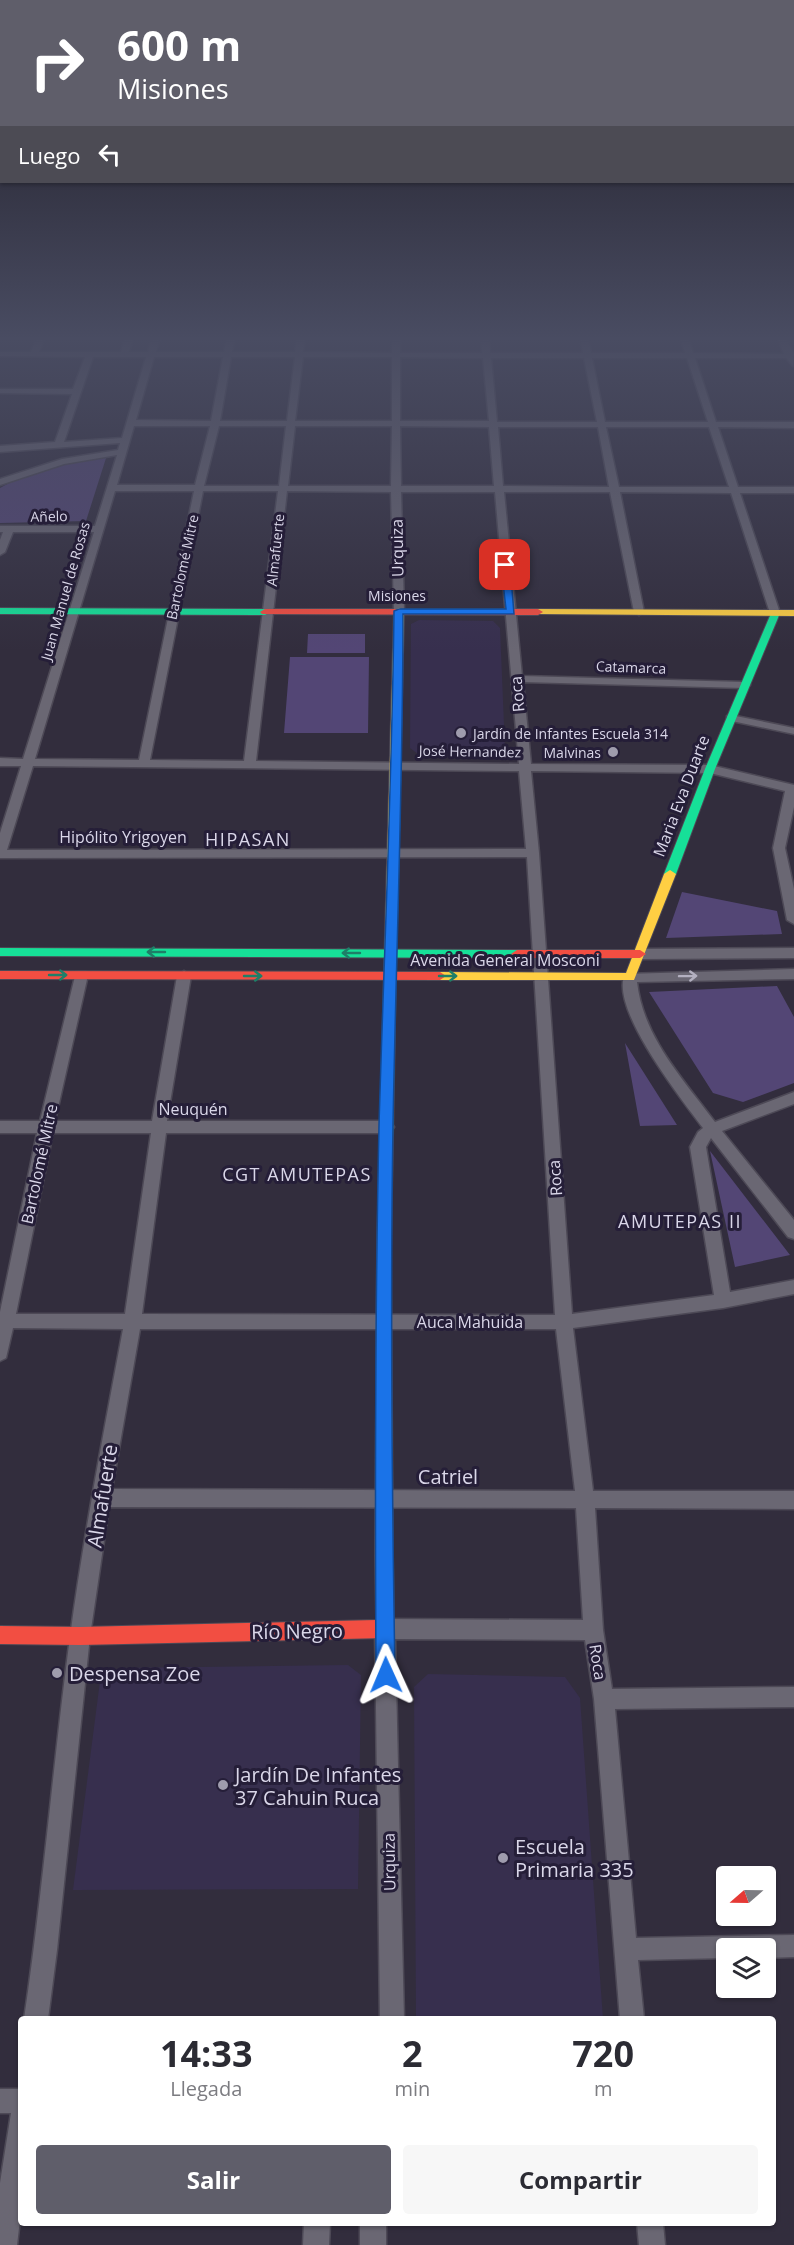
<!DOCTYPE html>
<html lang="es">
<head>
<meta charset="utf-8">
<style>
	:root { --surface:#fff; --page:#f7f7f7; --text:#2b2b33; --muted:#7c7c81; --accent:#5f5e6a }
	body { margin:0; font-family:"Open Sans",sans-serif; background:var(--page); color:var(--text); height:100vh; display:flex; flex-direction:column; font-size:22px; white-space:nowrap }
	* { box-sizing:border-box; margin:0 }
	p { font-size:20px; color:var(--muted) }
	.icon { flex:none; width:33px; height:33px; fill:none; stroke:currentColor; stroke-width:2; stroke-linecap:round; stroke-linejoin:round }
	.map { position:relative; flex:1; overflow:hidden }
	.sheet { position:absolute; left:18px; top:2016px; width:758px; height:210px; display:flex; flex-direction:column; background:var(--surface); border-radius:6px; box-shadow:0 2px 4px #0004 }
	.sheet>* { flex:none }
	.hud { position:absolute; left:0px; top:0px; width:795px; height:183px; box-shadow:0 2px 4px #0004; background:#5f5e6a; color:#fff; overflow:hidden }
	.needle { width:39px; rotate:250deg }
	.buttons { position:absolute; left:716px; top:1866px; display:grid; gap:12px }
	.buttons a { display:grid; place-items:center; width:60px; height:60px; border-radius:6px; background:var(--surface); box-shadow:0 2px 4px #0004; font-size:30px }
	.pin { position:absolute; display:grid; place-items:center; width:51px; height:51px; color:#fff; margin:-26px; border-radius:12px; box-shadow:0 3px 9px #0006 }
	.me { position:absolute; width:66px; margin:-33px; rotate:359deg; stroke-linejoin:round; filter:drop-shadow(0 0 4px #0008) }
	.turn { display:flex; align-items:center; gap:21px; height:126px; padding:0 18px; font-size:27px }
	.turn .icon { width:78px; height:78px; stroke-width:2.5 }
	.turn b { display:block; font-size:42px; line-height:51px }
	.then { display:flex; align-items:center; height:57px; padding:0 18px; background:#0003; gap:12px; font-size:22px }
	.eta { display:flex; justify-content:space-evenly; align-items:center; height:102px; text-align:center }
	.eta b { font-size:36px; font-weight:700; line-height:42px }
	.action { display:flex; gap:12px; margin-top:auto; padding:12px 18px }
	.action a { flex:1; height:69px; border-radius:6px; background:var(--accent); color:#fff; font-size:24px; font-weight:700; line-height:69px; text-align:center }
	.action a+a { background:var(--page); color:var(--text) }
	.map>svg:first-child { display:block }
	.built { fill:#372f4e }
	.green { fill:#534675 }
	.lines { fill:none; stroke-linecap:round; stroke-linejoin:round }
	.street-casing { stroke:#4d4956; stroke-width:3 }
	.fast-casing { stroke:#4d4956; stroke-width:2 }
	.slow-casing { stroke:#4d4956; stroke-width:2 }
	.jam-casing { stroke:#4d4956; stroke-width:2 }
	.street { fill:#6a6773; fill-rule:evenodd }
	.fast { fill:#16e098; fill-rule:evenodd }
	.slow { fill:#ffcf43; fill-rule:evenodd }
	.jam { fill:#f24e42; fill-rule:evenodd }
	.oneway { stroke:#1e7f68 }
	.oneway2 { stroke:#b3b0c0 }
	.route { fill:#1a73e8; stroke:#114b97; stroke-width:1.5 }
	.poi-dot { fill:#9f9cad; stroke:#251e38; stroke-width:2 }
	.labels { text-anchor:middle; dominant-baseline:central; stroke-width:6; stroke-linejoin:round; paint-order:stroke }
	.far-street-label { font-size:14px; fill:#dad7e9; stroke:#251e38 }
	.far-poi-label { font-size:14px; fill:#dad7e9; stroke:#251e38; text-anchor:start }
	.street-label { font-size:16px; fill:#dad7e9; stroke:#251e38 }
	.neighbourhood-label { font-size:18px; letter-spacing:1.5px; fill:#dad7e9; stroke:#251e38 }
	.near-street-label { font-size:20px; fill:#dad7e9; stroke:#251e38 }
	.near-poi-label { font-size:20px; fill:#dad7e9; stroke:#251e38; text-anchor:start }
</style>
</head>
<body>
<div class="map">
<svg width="794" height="2245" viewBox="0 0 794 2245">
	<rect width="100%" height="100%" fill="#322d3d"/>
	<path class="built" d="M419,620L493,621L500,628L505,749L499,754H418L410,748L411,624Z
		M348,1665L361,1675L358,1889L73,1890L100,1681L119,1668Z
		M428,1674L565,1677L580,1698L603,2019H416L414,1687Z"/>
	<path class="green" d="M107,455L86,521L0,523V488C32,470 71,463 107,455Z
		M308,634H365V653H307Z
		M290,657H369L368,733H284Z
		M682,892L777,911L782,934L666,938Z
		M777,986L794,1017V1083L743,1102L713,1093L649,992Z
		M625,1043L677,1125L640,1126Z
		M710,1151L790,1255L735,1267Z"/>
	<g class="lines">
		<defs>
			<path id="street" d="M37,337H45L39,352H121L125,337H133L129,352H148L152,337H160L156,352H224L227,337H235L232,352H295L297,337H305L303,352L392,353V337H400V353H482L481,337H489L490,353H583L580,337H588L591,353H685L680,337H688L693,353L784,354L777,337H785L794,354L793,366L786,358H695L716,422H794V428L718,427L738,487H794V493H740L780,613L779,615L770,613L731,493L620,492L644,612L639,615L634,612L610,492H504L522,676L744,682L750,685L744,688L523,682L531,764L710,765L794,785V807L785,848L794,889V924L787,920L773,848L785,791L710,773L531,771L539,853L572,1314L714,1295L690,1147L698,1132L703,1128C682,1100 609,1008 625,974L794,969V979L637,982C643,1037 683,1079 715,1122L794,1092V1104L722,1131L794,1220V1239L788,1237L711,1138L706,1147L730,1292L794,1280V1294L723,1308L573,1328L593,1491H794V1509L595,1508L603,1630L612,1689L794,1687V1707L615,1709L636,1938L794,1935V1957L765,1958V1948H726V1958L638,1960L644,2019H620L594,1699L585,1640L395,1639L404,2019H380L375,1629L378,1622L385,1619L583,1620L576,1508L109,1507L90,1636L57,1950L48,2019H24C43,1892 53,1764 70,1637C84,1533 104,1431 123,1329L13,1328L6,1358L0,1361V1312L37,1133H0V1121H40L76,972H86L88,975L55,1121H152L177,976L184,971L191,976L167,1121H386L391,1123L394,1127L391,1131L386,1133H166L142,1314L555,1315L527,857L0,858V833L21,766H0V758L23,759L94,532H13L5,552L0,555V540L3,532H0V526H95L117,455L64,464L0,485V479L62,459L118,450L120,443L0,452V446L55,442L72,394L0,393V389H73L85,357L0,356V352H31ZM93,357H146L122,438L64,442ZM154,357H223L211,421L136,420ZM231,357H295L287,421H220ZM303,357H392V421H295ZM400,357L483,358L489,421H400ZM491,358H584L597,422H497ZM592,358H687L708,422H605ZM134,426H210L195,485H117ZM219,426H286L279,486H204ZM295,426H392L391,486H288ZM400,426L489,427L494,486H401ZM498,427H598L609,487L503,486ZM606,427H709L729,487H619ZM115,491H194L139,760L35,759ZM203,491H278L244,761L150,760ZM287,491L391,492L394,611L399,614L404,611L401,492H495L519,764L256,761ZM33,766L519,771L526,849L7,850ZM53,1133H151L125,1314H16ZM140,1329H556L575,1491L112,1489Z
				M731,715L794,728V734L727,720V716Z
				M794,948V958L640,959L633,954L640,949Z
				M0,2089H21V2211L17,2245H0V2183L11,2113H0Z
				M304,2223H330L329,2245H303Z
				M360,2223H386V2245H360Z
				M637,2223H663L665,2245H639Z"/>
			<path id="fast" d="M0,608L265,609L270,612L265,615L0,614Z
				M772,611L780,613L715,769L676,874L670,878L666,877L664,874L705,769Z
				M0,948L517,950L523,954L517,958L0,956Z
				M390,967L396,971L391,1249L389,1253L384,1255L379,1253L377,1249L384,971Z"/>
			<path id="slow" d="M399,608L404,611L396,971L390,975L384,971L394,611Z
				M538,609L794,610V616L535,614V610Z
				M670,870L676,874L634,980H440L434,976L440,972L626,973L664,874Z
				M384,1243L389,1245L391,1249L393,1555L390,1561L384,1563L378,1561L375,1555L377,1249L379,1245Z"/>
			<path id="jam" d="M265,609H538L543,612L538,615L262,614L260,612Z
				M517,950H640L646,954L640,958H517L511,954Z
				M0,971L440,972L446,976L440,980L0,979Z
				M384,1547L390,1549L393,1555L394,1629L391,1635L385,1638L80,1645L0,1644V1626L80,1627L376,1620L375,1555L378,1549Z"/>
		</defs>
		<use href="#street" class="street-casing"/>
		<use href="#fast" class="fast-casing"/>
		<use href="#slow" class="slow-casing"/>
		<use href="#jam" class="jam-casing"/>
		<use href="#street" class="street"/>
		<use href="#fast" class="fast"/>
		<use href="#slow" class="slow"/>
		<use href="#jam" class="jam"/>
	</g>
	<defs><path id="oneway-shaft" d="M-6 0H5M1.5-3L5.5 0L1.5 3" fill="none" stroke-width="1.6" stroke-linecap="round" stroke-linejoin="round" transform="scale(1.5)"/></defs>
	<g class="oneway">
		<use href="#oneway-shaft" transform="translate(156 952) rotate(-180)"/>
		<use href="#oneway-shaft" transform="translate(351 953) rotate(-180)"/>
		<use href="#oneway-shaft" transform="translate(58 975)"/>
		<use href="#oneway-shaft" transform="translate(253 976)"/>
		<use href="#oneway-shaft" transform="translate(448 976)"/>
	</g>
	<use class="oneway2" href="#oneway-shaft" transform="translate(688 976) rotate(-1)"/>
	<linearGradient id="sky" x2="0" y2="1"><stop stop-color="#1c1922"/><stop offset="0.52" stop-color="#494c62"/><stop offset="1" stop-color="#494c62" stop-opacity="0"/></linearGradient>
	<rect width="794" height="651" fill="url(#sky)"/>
	<path class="route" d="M505,562L510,565L514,614H403C403,785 396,955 393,1126C390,1309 392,1492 395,1675L392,1682L386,1684L379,1682L376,1675C375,1492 375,1308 379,1125C384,953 392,783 394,611L399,609H506L501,565Z"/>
	<g class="poi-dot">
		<circle cx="461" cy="733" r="6"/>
		<circle cx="613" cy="752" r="6"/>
		<circle cx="57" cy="1673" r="6"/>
		<circle cx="223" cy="1785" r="6"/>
		<circle cx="503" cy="1858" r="6"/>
	</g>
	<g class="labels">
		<g class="far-street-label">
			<text transform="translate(49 516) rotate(-1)">Añelo</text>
			<text transform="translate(275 550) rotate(-84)">Almafuerte</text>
			<text transform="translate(182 567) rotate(-78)">Bartolomé Mitre</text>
			<text transform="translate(65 591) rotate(-74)">Juan Manuel de Rosas</text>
			<text x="397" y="595">Misiones</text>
			<text transform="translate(631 667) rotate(2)">Catamarca</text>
			<text transform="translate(470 751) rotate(1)">José Hernandez</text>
		</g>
		<g class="far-poi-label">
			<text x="473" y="733">Jardín de Infantes Escuela 314</text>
			<text x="601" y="752" text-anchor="end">Malvinas</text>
		</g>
		<g class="street-label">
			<text transform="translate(397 548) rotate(-91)">Urquiza</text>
			<text transform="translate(517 694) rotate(-95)">Roca</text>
			<text transform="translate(681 796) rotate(-69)">Maria Eva Duarte</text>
			<text x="123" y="837">Hipólito Yrigoyen</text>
			<text x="505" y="960">Avenida General Mosconi</text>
			<text x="193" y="1109">Neuquén</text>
			<text transform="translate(39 1164) rotate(-78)">Bartolomé Mitre</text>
			<text transform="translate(555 1178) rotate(-94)">Roca</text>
			<text x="470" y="1322">Auca Mahuida</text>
			<text transform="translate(598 1662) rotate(81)">Roca</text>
			<text transform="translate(389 1862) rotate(-91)">Urquiza</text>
		</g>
		<g class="neighbourhood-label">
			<text x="248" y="839">HIPASAN</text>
			<text x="297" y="1174">CGT AMUTEPAS</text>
			<text x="680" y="1221">AMUTEPAS II</text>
		</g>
		<g class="near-street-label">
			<text x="448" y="1476">Catriel</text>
			<text transform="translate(102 1496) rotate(-81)">Almafuerte</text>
			<text transform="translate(297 1631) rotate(-1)">Río Negro</text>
		</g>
		<g class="near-poi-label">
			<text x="69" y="1673">Despensa Zoe</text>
			<text x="235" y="1774">Jardín De Infantes<tspan x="235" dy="23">37 Cahuin Ruca</tspan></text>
			<text x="515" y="1846">Escuela<tspan x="515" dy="23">Primaria 335</tspan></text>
		</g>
	</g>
</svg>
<div class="buttons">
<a><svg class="needle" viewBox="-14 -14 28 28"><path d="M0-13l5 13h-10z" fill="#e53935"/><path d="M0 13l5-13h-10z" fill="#7c7c81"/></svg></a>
<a><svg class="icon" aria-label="layers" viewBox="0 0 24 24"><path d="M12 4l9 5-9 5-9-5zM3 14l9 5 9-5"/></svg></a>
</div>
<div class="pin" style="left:505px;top:565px;background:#d93025"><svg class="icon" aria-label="arrive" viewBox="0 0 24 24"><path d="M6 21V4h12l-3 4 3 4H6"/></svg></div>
<svg class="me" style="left:386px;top:1675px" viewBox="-20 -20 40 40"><path d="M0-17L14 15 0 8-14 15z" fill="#1a73e8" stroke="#fff" stroke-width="4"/></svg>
<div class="hud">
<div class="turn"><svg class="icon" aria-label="right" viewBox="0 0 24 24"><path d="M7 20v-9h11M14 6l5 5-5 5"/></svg><div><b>600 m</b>Misiones</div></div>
<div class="then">Luego<svg class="icon" aria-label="left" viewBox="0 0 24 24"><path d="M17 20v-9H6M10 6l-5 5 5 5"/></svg></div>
</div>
<section class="sheet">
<div class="eta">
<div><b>14:33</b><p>Llegada</p></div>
<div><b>2</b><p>min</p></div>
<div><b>720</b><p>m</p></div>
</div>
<div class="action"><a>Salir</a><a>Compartir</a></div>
</section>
</div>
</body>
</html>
